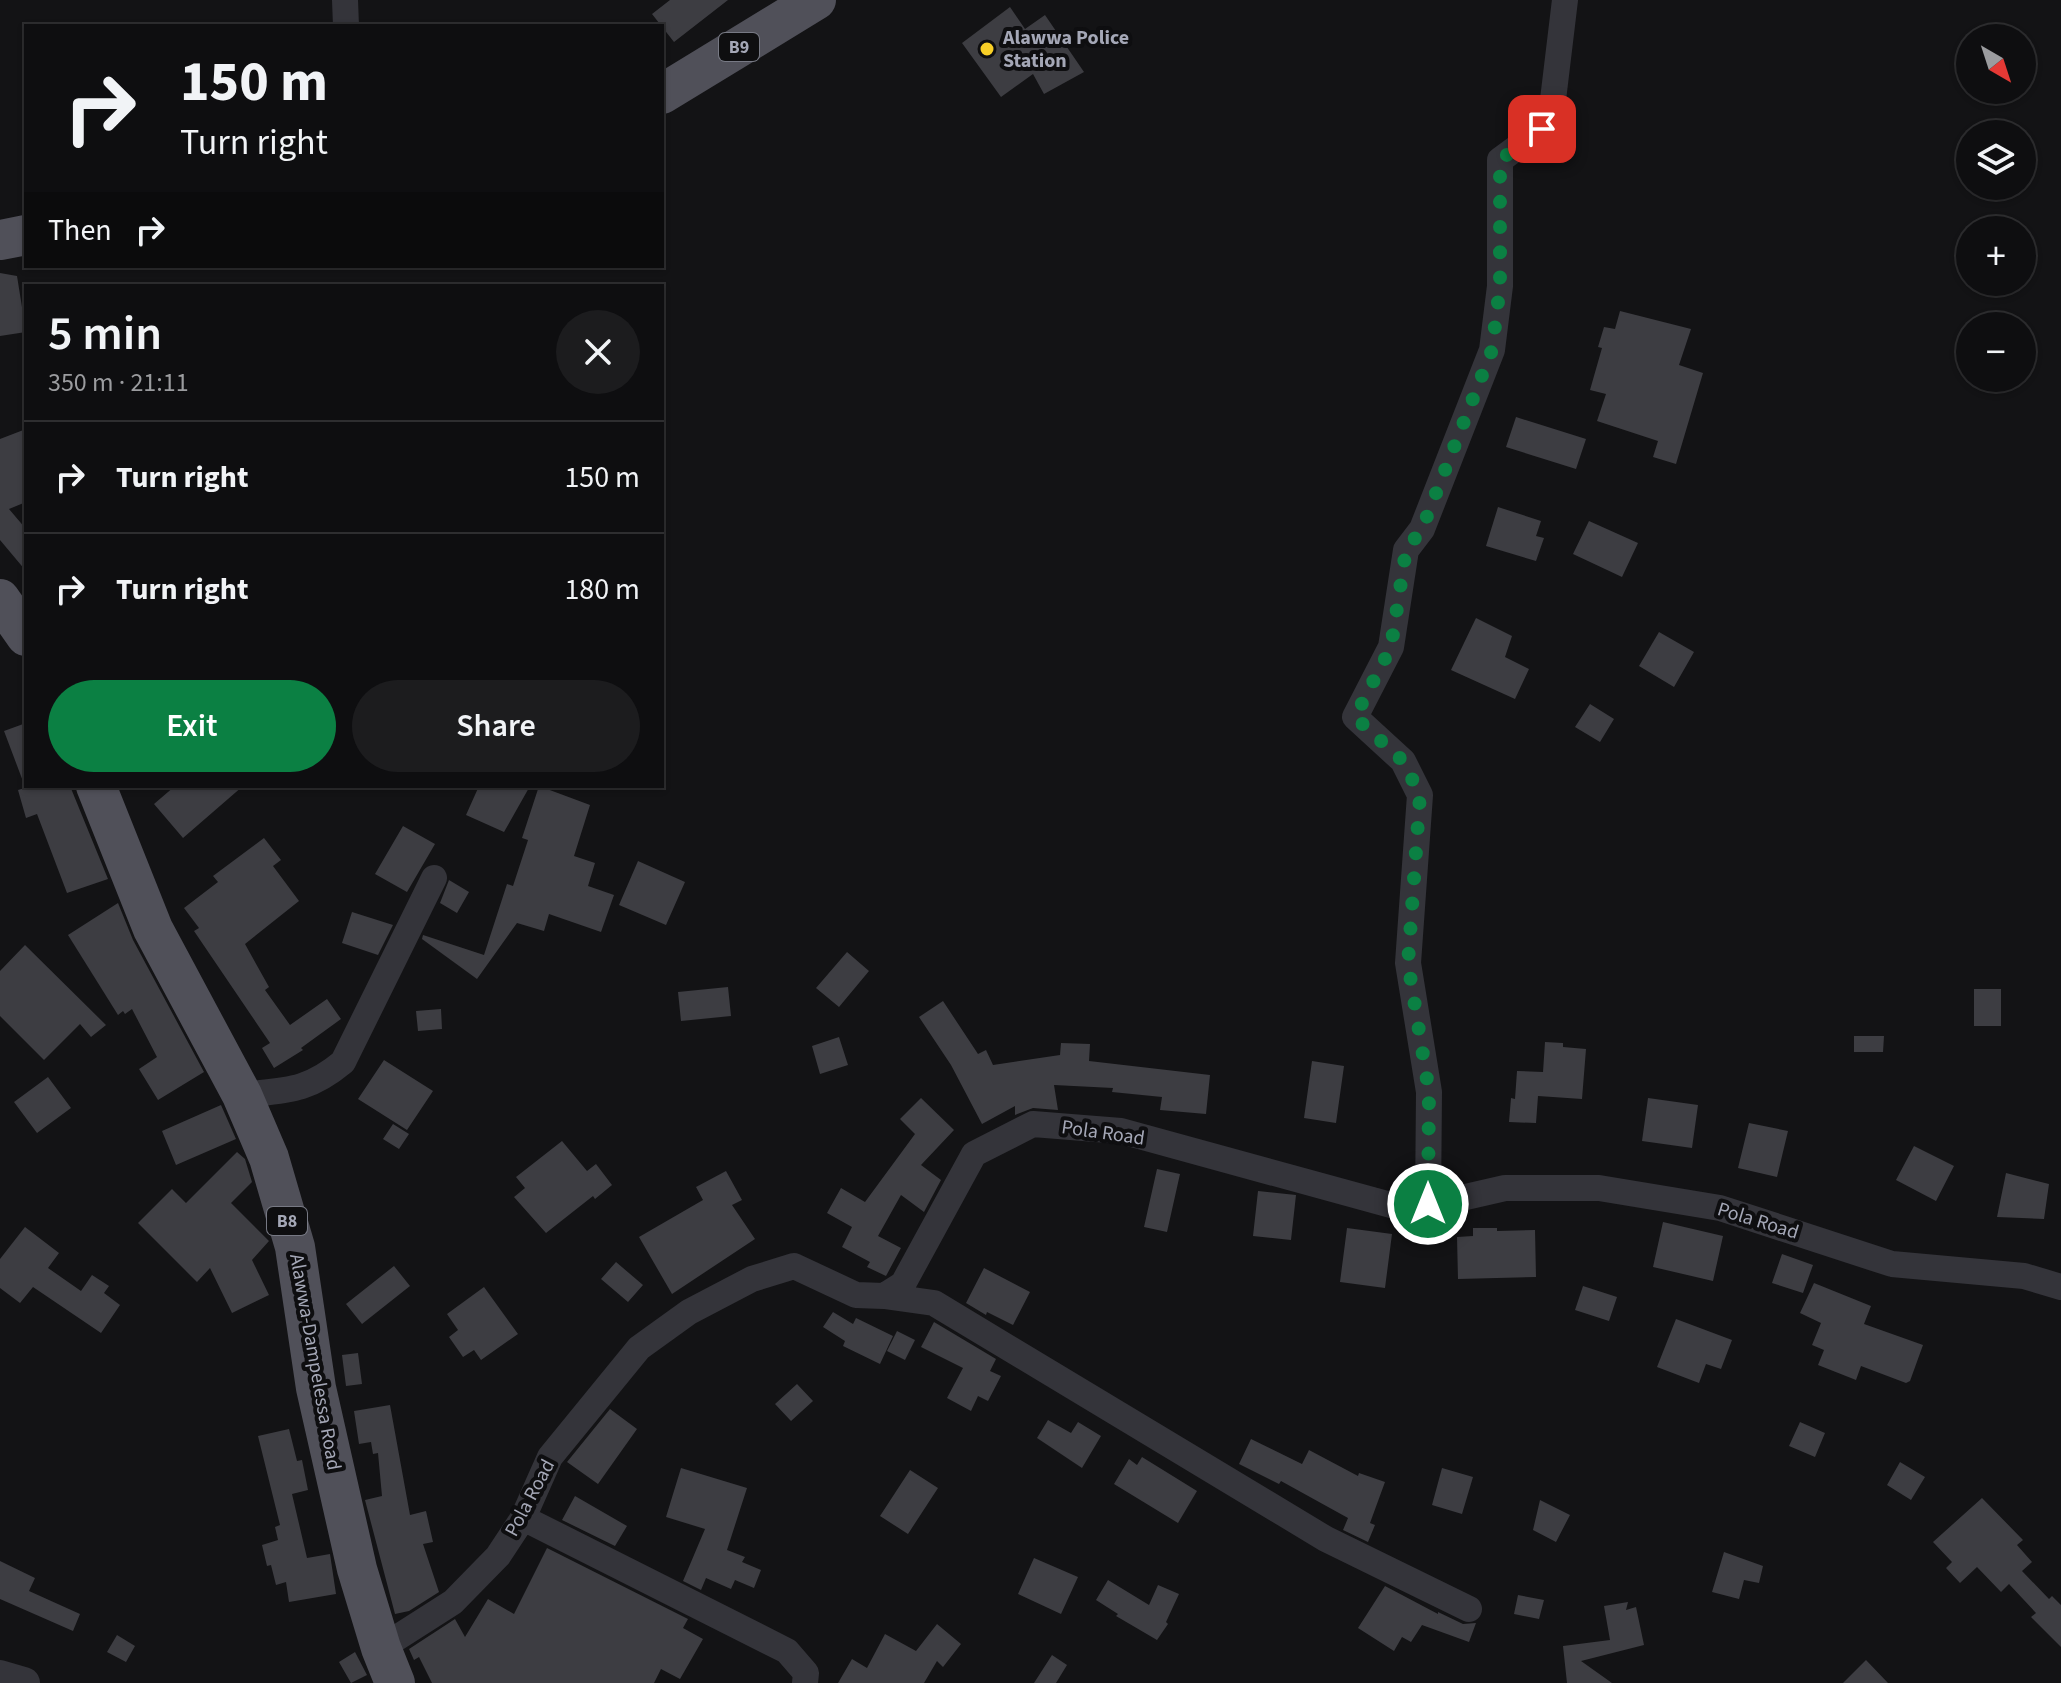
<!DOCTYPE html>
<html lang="en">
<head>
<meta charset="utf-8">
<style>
	:root { --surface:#0e0e10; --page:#1c1c1e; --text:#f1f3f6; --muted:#9b9c9f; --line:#2e2e30; --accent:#0b8043 }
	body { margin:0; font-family:"Source Sans 3",sans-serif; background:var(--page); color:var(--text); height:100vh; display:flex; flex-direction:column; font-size:30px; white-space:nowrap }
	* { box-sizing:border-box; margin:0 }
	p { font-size:26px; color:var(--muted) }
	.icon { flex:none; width:44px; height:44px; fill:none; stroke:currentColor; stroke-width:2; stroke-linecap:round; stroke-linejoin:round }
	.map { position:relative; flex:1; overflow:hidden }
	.details { position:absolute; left:24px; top:284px; width:640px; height:504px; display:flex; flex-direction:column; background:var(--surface); border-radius:0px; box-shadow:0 2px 6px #0004,0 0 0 2px var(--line) }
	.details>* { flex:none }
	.top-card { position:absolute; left:24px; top:24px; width:640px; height:244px; border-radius:0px; box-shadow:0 2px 6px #0004,0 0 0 2px var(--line); background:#0e0e10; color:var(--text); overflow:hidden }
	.needle { width:52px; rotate:141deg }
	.fabs { position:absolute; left:1956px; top:24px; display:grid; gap:16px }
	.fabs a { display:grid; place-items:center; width:80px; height:80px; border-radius:50%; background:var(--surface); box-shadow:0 2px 6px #0004,0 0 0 2px var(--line); font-size:40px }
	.pin { position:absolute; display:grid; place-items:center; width:68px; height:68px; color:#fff; margin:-34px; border-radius:16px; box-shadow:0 4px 12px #0006 }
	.me { position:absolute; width:88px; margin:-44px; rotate:0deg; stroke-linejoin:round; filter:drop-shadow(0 0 6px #0008) }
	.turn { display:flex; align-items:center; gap:28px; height:168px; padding:0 24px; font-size:36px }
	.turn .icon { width:104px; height:104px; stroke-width:2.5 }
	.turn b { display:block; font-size:56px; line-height:68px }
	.then { display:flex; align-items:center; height:76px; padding:0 24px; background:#0003; gap:16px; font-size:30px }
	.round { display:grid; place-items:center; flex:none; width:84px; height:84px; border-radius:42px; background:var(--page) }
	.head { display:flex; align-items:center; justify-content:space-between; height:136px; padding:0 24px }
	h1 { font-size:48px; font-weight:600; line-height:60px }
	.primary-button { display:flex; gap:16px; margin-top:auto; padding:16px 24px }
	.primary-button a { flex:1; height:92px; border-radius:48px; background:var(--accent); color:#fff; font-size:32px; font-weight:600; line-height:92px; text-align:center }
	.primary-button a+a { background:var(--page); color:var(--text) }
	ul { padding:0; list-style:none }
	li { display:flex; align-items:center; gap:24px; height:112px; padding:0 24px; border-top:2px solid var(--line) }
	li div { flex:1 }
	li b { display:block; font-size:30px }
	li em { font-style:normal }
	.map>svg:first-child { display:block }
	.building { fill:#3d3d42 }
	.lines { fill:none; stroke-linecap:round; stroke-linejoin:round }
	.minor { stroke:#34343a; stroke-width:26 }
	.tertiary { stroke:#34343a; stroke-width:32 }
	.primary { stroke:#505059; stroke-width:40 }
	.route { stroke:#0b8043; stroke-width:14; stroke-dasharray:0 25.2 }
	.poi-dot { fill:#f8cf27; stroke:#0e0e10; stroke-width:3 }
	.labels { text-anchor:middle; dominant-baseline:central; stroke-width:8; stroke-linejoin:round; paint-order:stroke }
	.shield { fill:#0e0e10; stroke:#777984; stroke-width:2 }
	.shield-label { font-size:18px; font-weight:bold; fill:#a4a7b6 }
	.poi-label { font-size:20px; font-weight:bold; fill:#a4a7b6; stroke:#0e0e10; text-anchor:start }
	.street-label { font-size:20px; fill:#a4a7b6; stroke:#0e0e10 }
</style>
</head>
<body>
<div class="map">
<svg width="2061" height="1683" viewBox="0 0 2061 1683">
	<rect width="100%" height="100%" fill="#131315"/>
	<path class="building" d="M670,0H728L674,42L652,14Z
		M1010,7L1025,29L1045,15L1084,72L1044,94L1033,74L1001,97L962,43Z
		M0,273L17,276L26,332L0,336Z
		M1620,311L1691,329L1679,365L1703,373L1676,464L1653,457L1658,441L1597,421L1606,394L1590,390L1602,348L1598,347L1604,327L1615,329Z
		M1516,417L1586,439L1576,469L1506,447Z
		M26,429V502L9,509L26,529V571L0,540V439Z
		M1498,507L1541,521L1536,536L1544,538L1536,561L1486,546Z
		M1589,521L1638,543L1622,577L1573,554Z
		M1476,618L1512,636L1505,657L1529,669L1515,699L1451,670Z
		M1659,632L1694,652L1674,687L1639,666Z
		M1590,704L1614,719L1600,742L1575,727Z
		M26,723V783L24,784L4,731Z
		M32,786H70L108,879L67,893L37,814L26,818L18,790Z
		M175,786H243L183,838L154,804Z
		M479,786H530L504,832L466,815Z
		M539,786L590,805L574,856L595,863L588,886L614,895L601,932L549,914L544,931L517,923L477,979L422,939L423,935L484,955L507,884L513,886L528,840L522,838Z
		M403,826L435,844L407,892L375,874Z
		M264,838L281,860L273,866L299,901L245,944L269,987L265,990L290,1025L327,999L341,1019L301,1048L303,1050L274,1068L262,1048L270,1043L194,931L199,928L184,908L218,882L213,876Z
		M638,861L685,882L666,925L619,905Z
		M449,880L469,892L457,913L440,903Z
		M118,903L133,940L204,1072L158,1100L139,1069L157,1057L132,1009L125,1014L123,1011L118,1015L68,935Z
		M352,912L393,925L378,955L342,943Z
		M25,945L106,1025L91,1037L80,1024L44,1060L0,1016V971Z
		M847,952L869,971L839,1007L816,988Z
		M728,987L731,1016L681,1021L678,992Z
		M1974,989H2001V1026H1974Z
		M943,1001L978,1054L986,1050L993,1065L1060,1055L1061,1043L1090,1044L1089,1061L1210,1075L1206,1114L1160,1110L1162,1097L1112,1092L1113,1088L1054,1085L1058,1110L1033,1108L1015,1115V1106L982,1124L951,1065L919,1017Z
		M441,1009L442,1029L418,1031L416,1011Z
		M1854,1036H1884L1883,1052H1854Z
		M839,1037L848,1065L820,1074L812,1046Z
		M1545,1042L1563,1043V1047L1586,1049L1582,1099L1538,1096L1536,1123L1509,1122L1511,1098L1515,1099L1517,1071L1543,1072Z
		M384,1060L433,1091L407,1130L358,1099Z
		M1312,1061L1344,1066L1336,1123L1304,1118Z
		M48,1077L71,1108L37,1133L14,1102Z
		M921,1098L954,1130L921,1165L941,1180L924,1212L901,1195L878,1236L901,1248L886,1276L867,1267L870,1262L842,1247L852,1227L827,1213L841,1188L865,1202L915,1134L900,1119Z
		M1648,1098L1698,1105L1692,1148L1642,1141Z
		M221,1105L236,1139L176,1165L162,1131Z
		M1749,1123L1788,1131L1777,1177L1738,1168Z
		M393,1124L409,1134L399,1149L383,1139Z
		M562,1141L587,1171L596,1164L612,1185L595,1199L593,1196L546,1233L514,1197L525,1188L516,1177Z
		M1914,1146L1954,1166L1936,1201L1896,1180Z
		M237,1152L245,1159L252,1182L231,1203L269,1241L252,1260L269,1295L232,1313L210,1268L197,1282L138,1223L172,1189L186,1203Z
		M1157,1169L1180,1174L1167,1232L1144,1227Z
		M726,1171L742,1200L732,1205L755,1239L672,1294L639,1237L703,1200L696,1187Z
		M2006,1173L2049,1184L2044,1219L1997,1217Z
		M1258,1191L1296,1195L1291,1240L1253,1236Z
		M1663,1222L1723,1236L1713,1281L1653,1267Z
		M25,1227L59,1253L48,1268L81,1291L92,1275L109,1286L104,1293L120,1305L101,1333L33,1287L20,1303L0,1288V1259Z
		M1347,1228L1392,1234L1385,1288L1340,1282Z
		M1473,1228H1497V1231L1535,1230L1536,1277L1458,1279L1457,1237L1473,1236Z
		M1782,1254L1813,1265L1803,1293L1772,1283Z
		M616,1262L643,1285L628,1302L601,1279Z
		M394,1266L410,1286L362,1324L346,1304Z
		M984,1268L1030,1292L1013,1325L987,1312L986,1315L966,1303Z
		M1814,1283L1871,1306L1864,1324L1923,1345L1910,1381L1906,1383L1861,1366L1856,1380L1818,1365L1824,1350L1812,1345L1821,1323L1800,1313Z
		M1583,1286L1617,1297L1609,1321L1575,1310Z
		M484,1287L518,1334L481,1360L474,1350L463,1357L449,1337L458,1330L447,1314Z
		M833,1312L853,1324L856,1318L893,1336L880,1364L843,1346L845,1341L823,1327Z
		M1676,1319L1732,1340L1721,1369L1706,1364L1699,1383L1657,1367Z
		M934,1322L996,1359L990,1371L1001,1376L988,1401L978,1396L971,1411L947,1398L963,1368L921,1347Z
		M897,1331L915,1340L905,1360L887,1351Z
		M358,1353L362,1384L346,1386L342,1355Z
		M797,1384L813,1401L791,1421L775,1404Z
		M390,1405L410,1515L426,1511L433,1542L423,1544L439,1592L409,1611L395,1614L365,1500L382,1496L378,1453L373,1454L371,1442L359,1444L354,1411Z
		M610,1409L637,1429L598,1484L567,1462Z
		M1048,1420L1071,1433L1078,1422L1101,1436L1082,1468L1037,1438Z
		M1800,1422L1825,1433L1815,1457L1789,1446Z
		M289,1429L297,1461L302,1460L308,1490L292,1494L307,1558L330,1554L336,1594L289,1602L286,1582L276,1585L271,1565L267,1566L262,1545L278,1540L275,1527L280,1525L258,1436Z
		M1251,1439L1302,1464L1309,1450L1358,1476L1359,1473L1385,1482L1370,1523L1375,1525L1368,1542L1343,1530L1348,1518L1281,1481L1279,1484L1239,1464Z
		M1142,1457L1197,1491L1178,1523L1114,1484L1129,1459L1137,1465Z
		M1900,1462L1925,1477L1911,1500L1887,1485Z
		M681,1468L747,1488L727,1550L745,1557L742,1562L761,1570L754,1588L735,1580L731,1589L706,1578L701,1590L683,1581L705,1529L666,1517Z
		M1442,1468L1473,1477L1462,1514L1432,1505Z
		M910,1470L938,1488L908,1534L880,1516Z
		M575,1496L627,1526L615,1546L562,1520Z
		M1982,1498L2023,1540L2017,1545L2032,1562L2022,1571L2049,1599L2052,1596L2061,1605V1647L2031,1617L2036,1613L2009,1584L2001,1592L1977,1567L1960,1583L1946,1568L1952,1562L1933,1542Z
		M1540,1500L1570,1515L1556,1542L1533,1530Z
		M547,1548L688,1619L683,1628L703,1639L680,1679L661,1669L654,1683H432L419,1657L414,1660L409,1649L455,1619L465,1637L488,1599L514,1614Z
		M1724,1552L1763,1566L1759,1583L1744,1580L1739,1599L1712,1592Z
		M1034,1558L1078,1577L1061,1614L1018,1594Z
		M0,1561L35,1578L29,1591L80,1614L73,1631L0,1599Z
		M1108,1580L1149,1605L1158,1585L1179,1594L1166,1622L1168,1624L1157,1640L1116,1616L1118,1614L1096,1600Z
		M1385,1586L1438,1614V1612L1463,1624L1476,1623L1469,1642L1422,1625L1411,1642L1402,1637L1394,1651L1358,1628Z
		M1518,1595L1544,1600L1539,1619L1514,1614Z
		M1628,1602L1626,1610L1636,1607L1644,1645L1581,1661L1612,1683H1567L1563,1646L1610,1640L1604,1606Z
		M937,1624L961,1644L943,1667L937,1661L924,1683H838L852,1659L867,1668L885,1634L916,1651Z
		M117,1635L135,1646L126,1662L107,1652Z
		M355,1652L367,1675L351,1683L339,1662Z
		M1052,1655L1067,1665L1056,1683H1034Z
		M1866,1660L1888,1683H1843Z"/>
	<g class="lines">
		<path class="minor" d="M345,0L346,26
			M242,1095C286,1090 307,1092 343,1062L434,878
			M1428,1204L1429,1092L1408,963L1420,795L1403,761L1355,717L1391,647L1406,550L1422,529L1492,350L1500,286V160L1542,129L1552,108L1565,0
			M884,1296L934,1303L1326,1539L1469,1609
			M523,1518L787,1651L806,1673L805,1683
			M381,1648L453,1602L498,1556L523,1518L550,1457L639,1348L689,1312L752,1279L794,1266L856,1295L884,1296L903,1284L974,1154L1033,1124L1121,1131L1409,1210L1505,1188H1599L1720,1208L1892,1264L2024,1276L2061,1287"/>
		<path class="tertiary" d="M0,1676L24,1683"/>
		<path class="primary" d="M662,94L816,0
			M0,240L26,235
			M0,599L26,636
			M96,786L153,929L242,1095L269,1158L295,1247L316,1388L357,1569L381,1648L395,1683"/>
	</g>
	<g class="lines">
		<path class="route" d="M1428,1204L1429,1092L1408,963L1420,795L1403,761L1355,717L1391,647L1406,550L1422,529L1492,350L1500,286V160L1542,129"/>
	</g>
	<circle class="poi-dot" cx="987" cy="49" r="8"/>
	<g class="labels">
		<g class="shield">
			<rect x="719" y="33" width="40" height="28" rx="6"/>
			<rect x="267" y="1207" width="40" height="28" rx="6"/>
		</g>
		<g class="shield-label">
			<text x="739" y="47">B9</text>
			<text x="287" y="1221">B8</text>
		</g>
		<g class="poi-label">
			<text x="1003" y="38">Alawwa Police<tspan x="1003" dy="23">Station</tspan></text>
		</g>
		<g class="street-label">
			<text transform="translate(1103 1133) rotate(8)">Pola Road</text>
			<text transform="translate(1758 1221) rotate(17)">Pola Road</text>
			<text transform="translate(315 1362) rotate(80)">Alawwa-Dampelessa Road</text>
			<text transform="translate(530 1498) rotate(-62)">Pola Road</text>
		</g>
	</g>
</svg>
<div class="fabs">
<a><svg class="needle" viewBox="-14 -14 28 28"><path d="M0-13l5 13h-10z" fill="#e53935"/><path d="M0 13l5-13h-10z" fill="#9b9c9f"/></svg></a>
<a><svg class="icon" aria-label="layers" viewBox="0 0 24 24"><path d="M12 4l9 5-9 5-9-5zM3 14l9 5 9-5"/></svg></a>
<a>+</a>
<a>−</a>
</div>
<div class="pin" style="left:1542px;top:129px;background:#d93025"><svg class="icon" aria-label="arrive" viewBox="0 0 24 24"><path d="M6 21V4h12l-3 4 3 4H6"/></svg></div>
<svg class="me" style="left:1428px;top:1204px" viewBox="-20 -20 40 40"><circle r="17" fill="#0b8043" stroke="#fff" stroke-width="3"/><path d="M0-11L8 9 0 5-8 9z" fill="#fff"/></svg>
<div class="top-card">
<div class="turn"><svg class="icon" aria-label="right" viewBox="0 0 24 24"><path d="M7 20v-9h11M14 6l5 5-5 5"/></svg><div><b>150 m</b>Turn right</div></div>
<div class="then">Then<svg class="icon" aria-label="right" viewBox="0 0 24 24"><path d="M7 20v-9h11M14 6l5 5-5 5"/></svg></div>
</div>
<section class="details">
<div class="head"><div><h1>5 min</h1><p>350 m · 21:11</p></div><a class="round"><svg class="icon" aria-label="close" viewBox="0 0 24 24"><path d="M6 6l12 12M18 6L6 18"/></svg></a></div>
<ul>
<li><svg class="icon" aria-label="right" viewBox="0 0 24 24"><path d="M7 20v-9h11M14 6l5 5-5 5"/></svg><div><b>Turn right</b></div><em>150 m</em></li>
<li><svg class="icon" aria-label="right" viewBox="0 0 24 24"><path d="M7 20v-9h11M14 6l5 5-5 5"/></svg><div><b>Turn right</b></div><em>180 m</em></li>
</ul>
<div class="primary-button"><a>Exit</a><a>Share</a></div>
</section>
</div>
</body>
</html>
